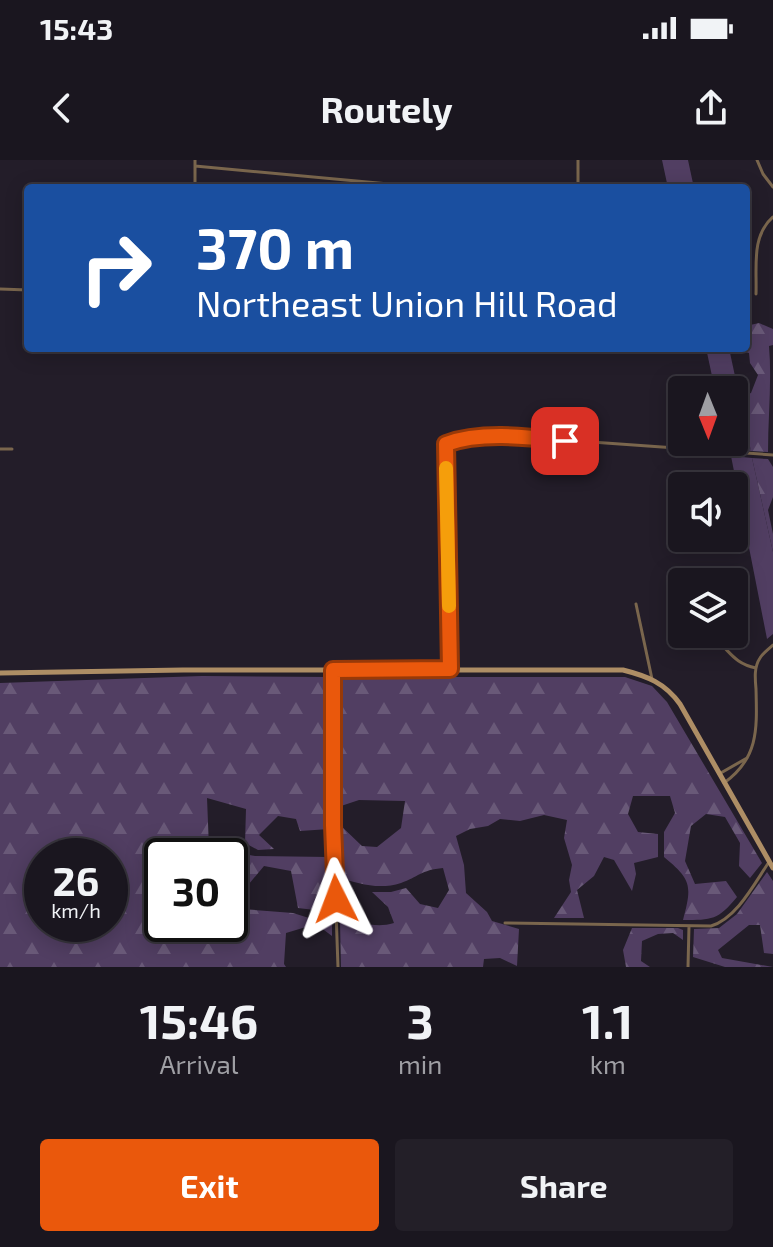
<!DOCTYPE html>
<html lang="en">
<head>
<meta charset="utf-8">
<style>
	:root { --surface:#1a161f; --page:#231f28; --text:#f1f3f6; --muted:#9f9fa4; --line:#38353d; --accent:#ea580c }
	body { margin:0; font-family:"Exo 2",sans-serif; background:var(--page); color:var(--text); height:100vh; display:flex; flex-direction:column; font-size:30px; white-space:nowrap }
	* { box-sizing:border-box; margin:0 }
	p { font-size:26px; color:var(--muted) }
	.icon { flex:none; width:44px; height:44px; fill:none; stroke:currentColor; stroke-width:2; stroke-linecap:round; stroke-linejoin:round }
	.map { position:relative; height:807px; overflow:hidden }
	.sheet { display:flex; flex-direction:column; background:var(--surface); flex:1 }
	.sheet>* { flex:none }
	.top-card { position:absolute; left:24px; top:24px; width:726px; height:168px; border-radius:8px; box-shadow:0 4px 20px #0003,0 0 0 2px var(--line); background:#1a4fa0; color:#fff; overflow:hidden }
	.needle { width:52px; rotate:179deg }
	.tools { position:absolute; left:668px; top:216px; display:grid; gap:16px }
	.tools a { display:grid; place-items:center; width:80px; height:80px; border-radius:8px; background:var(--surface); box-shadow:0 4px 20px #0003,0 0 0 2px var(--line); font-size:40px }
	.speed { position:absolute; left:24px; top:678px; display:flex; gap:16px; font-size:40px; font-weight:700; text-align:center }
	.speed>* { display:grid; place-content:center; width:104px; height:104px; border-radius:50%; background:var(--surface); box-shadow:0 4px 20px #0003,0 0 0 2px var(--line); line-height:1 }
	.speed small { font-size:20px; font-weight:400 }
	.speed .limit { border:4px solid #111; border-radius:12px; background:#fff; color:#111 }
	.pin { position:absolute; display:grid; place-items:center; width:68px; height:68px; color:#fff; margin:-34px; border-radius:16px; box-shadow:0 4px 12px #0006 }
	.me { position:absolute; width:88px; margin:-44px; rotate:357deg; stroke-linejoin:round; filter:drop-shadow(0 0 6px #0008) }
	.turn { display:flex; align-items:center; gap:28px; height:168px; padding:0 40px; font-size:36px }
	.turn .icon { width:104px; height:104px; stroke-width:2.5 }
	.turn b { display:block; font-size:56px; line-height:68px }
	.eta { display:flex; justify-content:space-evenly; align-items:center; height:136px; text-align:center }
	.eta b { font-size:48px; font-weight:700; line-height:56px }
	.action { display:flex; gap:16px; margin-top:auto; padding:16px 40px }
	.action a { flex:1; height:92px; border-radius:8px; background:var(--accent); color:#fff; font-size:32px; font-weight:700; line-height:92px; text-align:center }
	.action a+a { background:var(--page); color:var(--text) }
	.status { display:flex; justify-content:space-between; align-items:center; height:56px; padding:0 40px; background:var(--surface); direction:ltr }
	.status svg { height:22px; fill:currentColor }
	header { display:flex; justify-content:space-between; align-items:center; height:104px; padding:0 40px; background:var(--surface); font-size:36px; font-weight:700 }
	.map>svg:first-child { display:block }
	.grass { fill:#513e62 }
	.forest { fill:url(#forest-firs); fill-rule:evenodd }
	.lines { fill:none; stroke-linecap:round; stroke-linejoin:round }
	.street { stroke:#7a664d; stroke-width:3 }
	.secondary { stroke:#ae8e65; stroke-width:5 }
	.route-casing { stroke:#983908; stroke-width:20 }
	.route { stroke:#ea580c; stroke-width:14 }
	.slow { stroke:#f59e0b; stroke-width:14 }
</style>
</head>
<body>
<div class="status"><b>15:43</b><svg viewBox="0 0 49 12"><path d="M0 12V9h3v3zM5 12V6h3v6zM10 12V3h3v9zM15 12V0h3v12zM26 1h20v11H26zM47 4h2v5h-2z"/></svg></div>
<header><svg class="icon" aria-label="back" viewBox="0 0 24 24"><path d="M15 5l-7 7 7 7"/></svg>Routely<svg class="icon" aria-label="share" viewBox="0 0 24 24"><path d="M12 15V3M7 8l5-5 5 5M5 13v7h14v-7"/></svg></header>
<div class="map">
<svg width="773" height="807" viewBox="0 0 773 807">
	<defs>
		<pattern id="forest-firs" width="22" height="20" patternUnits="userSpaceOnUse" patternTransform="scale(2)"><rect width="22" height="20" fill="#513e62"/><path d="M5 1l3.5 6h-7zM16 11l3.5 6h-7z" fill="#695978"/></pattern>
	</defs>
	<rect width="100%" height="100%" fill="#231d29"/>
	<path class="grass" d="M662,0H688L694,28H668Z
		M706,188H729L751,291L729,288L727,282H734V230H715Z
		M731,296L752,298L773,392V474L767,479Z"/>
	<path class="forest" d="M759,163L773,169V185L769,186C772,221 768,257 768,292L751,291L739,237L751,233L758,215L750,203L749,193L730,188H746V166Z
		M752,298L768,299L773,307V337L768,350L773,374V392Z
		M202,516L327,517L329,669L300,671L296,659L278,656L259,675L274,689L258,690L245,683L246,649L207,638L209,688L255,696L328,697L331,752L298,748L291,711L264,706L243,731L242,749L293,753L309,758L332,759V776L316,764L286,773L284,804L286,807H0V523ZM110,696V764H42V696ZM230,696V764H162V696Z
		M336,517H625L652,526L667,542L762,703L750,718L739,706L740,683L725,657L706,654L691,666L685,701L695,724L726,721L737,737C718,760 712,760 683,760C692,726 692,720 664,697V672L675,653L670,636H633L628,654L638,672L658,674V697L634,703L636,714L632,731L614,700L604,697L594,716L577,730L584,758H554L571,732L569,720L572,705L564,678L567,660L544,655L520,661L500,659L488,666L470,669L456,676L464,705L466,733L487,752L492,761L519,769L517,806L500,798L484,799L483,807H341L340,761C361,761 375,769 394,763L388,747L372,732H391L406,728L420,744L438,748L449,730L443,708C421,710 418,717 401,723C379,730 359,724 338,717V663L362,686L377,687L401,668L405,641L359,640L338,647Z
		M767,712L773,721V794L764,793L760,765H749L718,790L722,798L773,807H725L693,797L694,769L719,768L737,754Z
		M632,768H678L683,770V780L673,773L658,774L642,781L641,801L650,807H626L623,790Z"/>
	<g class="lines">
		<path class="street" d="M195,0V28
			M578,0V28
			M757,0L763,14L773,27
			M195,6L432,28
			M0,129L28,130
			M756,134C757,107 751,76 773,57
			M0,289H12
			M636,444L652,519
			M705,474C729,484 728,502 756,508
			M450,509L446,284L465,277H521L773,295
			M333,511V665L338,807
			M719,614L747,598
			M724,623C759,598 757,568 756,529C755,518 754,507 760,498C763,493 769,489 773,485
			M505,763L711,766C737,758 754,724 769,702
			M688,807L689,766"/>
		<path class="secondary" d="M0,513L183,510H623C647,516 665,523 680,544L773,708"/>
	</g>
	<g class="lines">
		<defs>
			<path id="route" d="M336,739L333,665V510L450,509L446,284C481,271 528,277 565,281"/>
		</defs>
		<use href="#route" class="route-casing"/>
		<use href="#route" class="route"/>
		<path class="slow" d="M446,308L449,446"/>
	</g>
</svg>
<div class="tools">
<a><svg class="needle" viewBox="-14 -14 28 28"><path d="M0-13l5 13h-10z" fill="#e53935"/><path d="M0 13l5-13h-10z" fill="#9f9fa4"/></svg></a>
<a><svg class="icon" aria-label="sound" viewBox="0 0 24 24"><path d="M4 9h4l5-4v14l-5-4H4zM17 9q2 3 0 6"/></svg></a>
<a><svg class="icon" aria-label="layers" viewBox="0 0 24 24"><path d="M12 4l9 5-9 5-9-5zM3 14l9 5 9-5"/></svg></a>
</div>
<div class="speed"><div>26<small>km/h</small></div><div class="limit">30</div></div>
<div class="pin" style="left:565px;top:281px;background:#d93025"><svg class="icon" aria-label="arrive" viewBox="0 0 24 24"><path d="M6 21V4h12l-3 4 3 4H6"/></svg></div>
<svg class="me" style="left:336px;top:739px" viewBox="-20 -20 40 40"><path d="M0-17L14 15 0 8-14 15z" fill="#ea580c" stroke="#fff" stroke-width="4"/></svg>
<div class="top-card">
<div class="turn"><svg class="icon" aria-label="right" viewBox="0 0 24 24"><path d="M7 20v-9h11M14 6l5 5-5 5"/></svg><div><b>370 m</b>Northeast Union Hill Road</div></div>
</div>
</div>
<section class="sheet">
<div class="eta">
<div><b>15:46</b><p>Arrival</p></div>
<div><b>3</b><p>min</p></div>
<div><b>1.1</b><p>km</p></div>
</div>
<div class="action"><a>Exit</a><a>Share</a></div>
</section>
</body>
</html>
